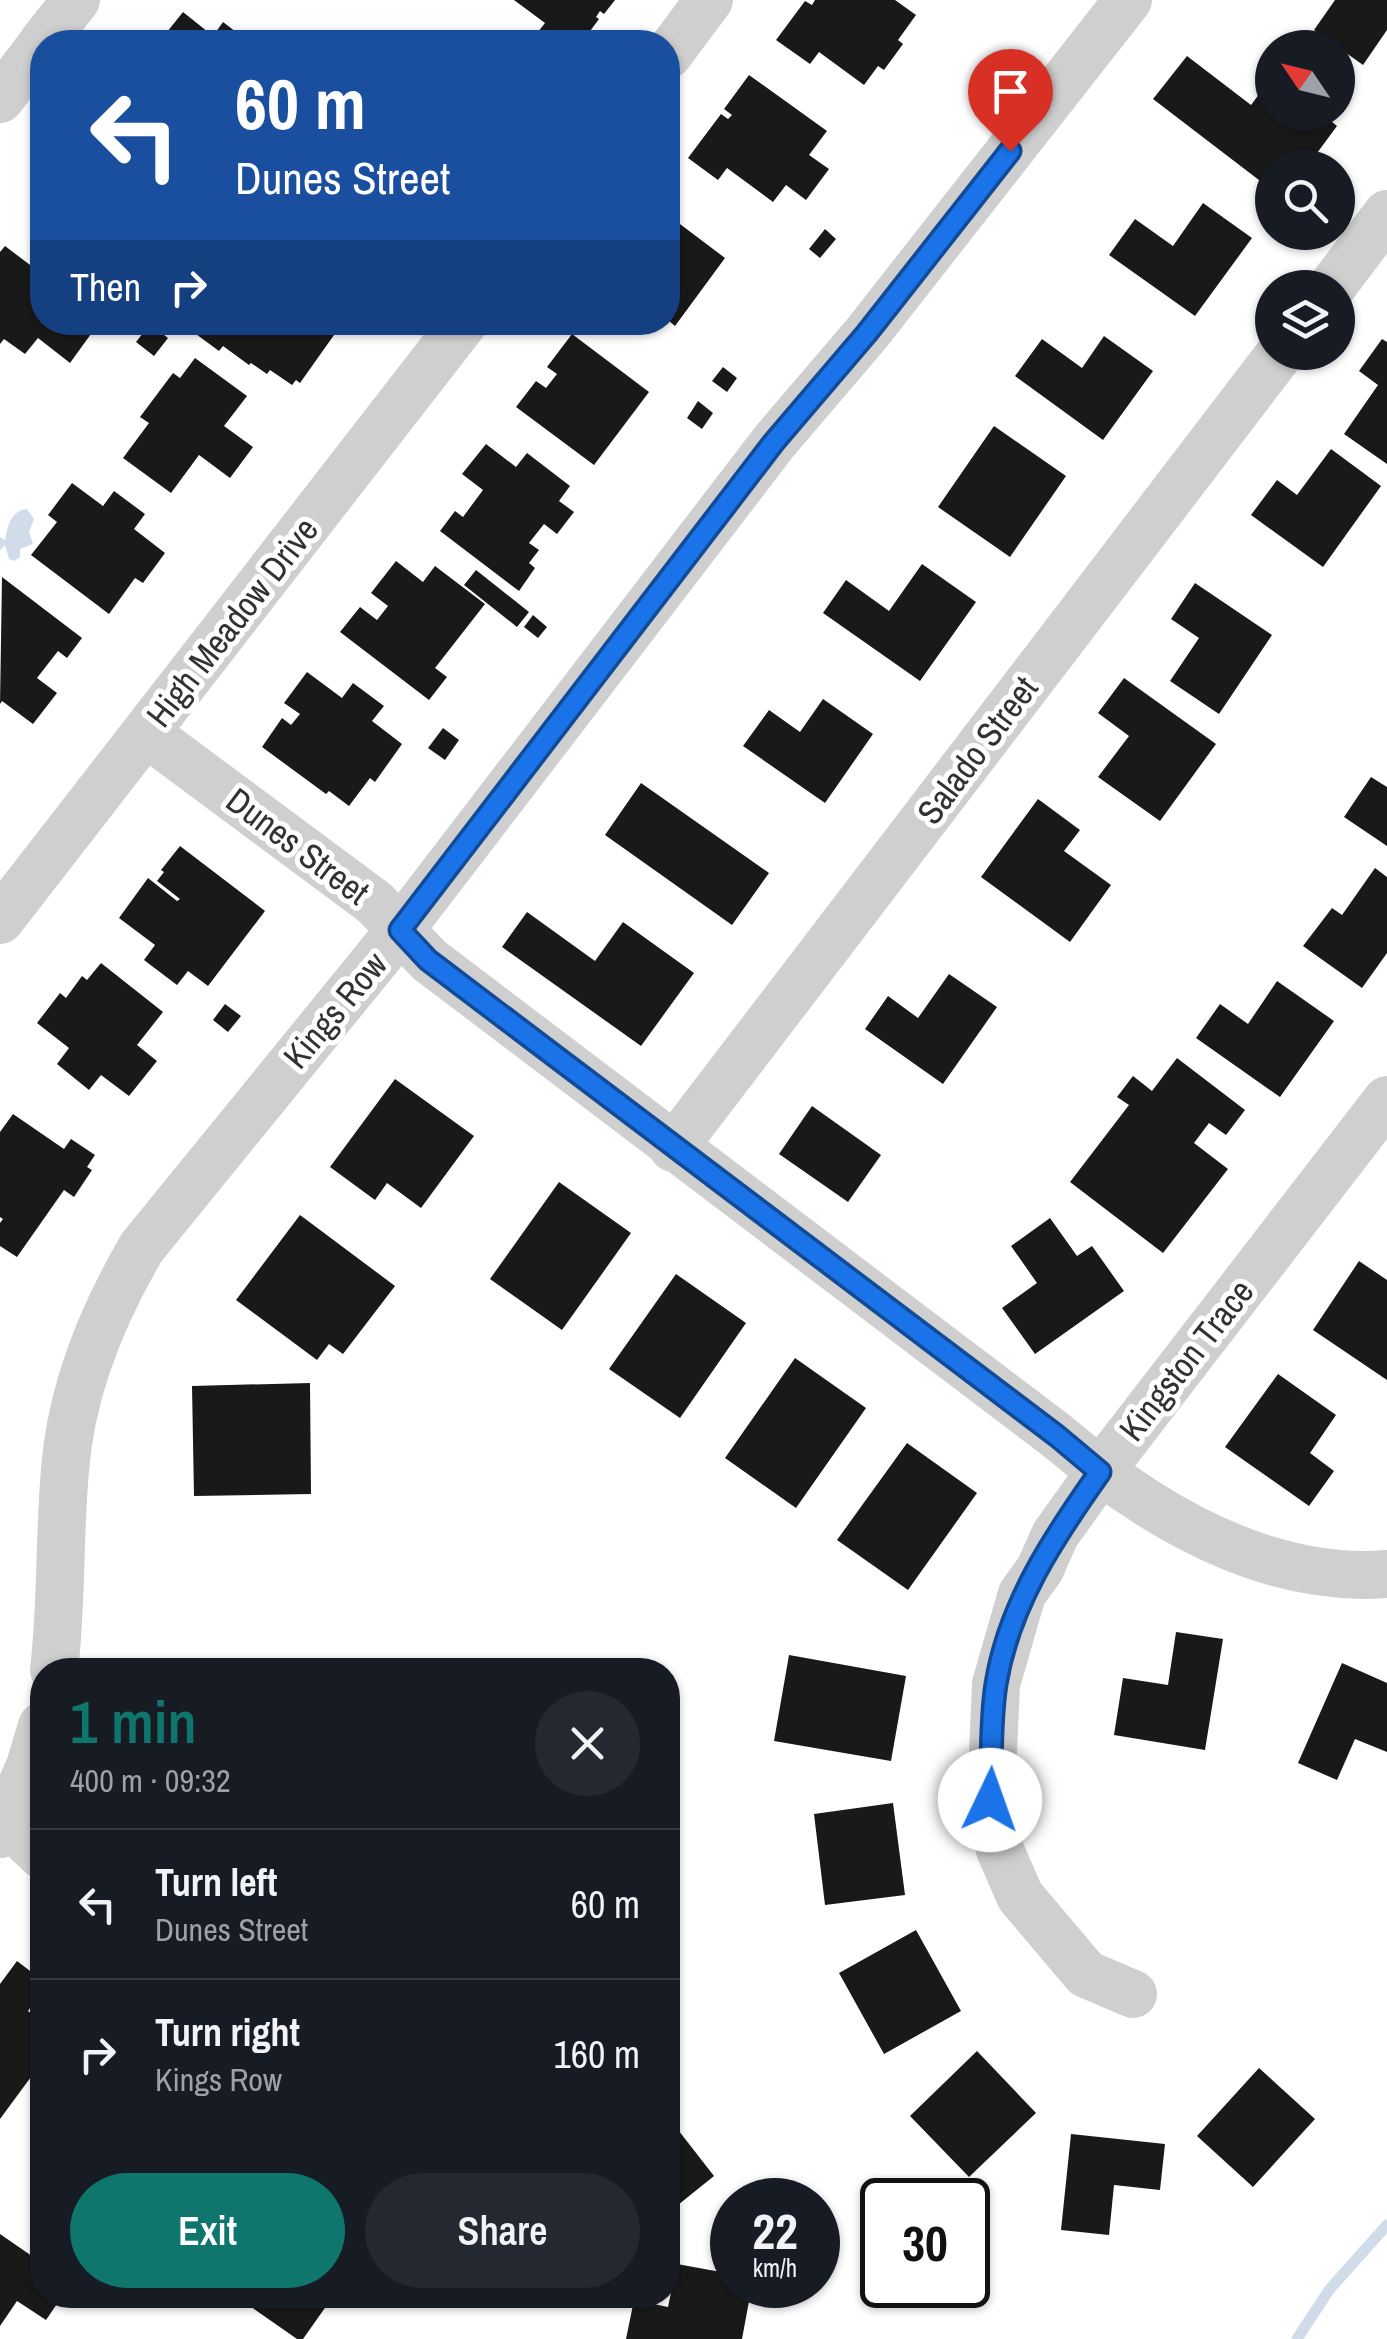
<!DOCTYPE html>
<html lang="en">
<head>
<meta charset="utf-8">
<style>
	:root { --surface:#171b24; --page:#242831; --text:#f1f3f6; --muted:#9ea1a6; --line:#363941; --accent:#0f766e }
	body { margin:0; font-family:"Archivo Narrow",sans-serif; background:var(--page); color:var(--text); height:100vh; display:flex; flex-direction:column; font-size:38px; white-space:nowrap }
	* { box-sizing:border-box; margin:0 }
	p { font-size:32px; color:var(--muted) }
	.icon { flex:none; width:55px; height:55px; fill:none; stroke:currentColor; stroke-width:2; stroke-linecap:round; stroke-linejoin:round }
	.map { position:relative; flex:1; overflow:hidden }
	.side { position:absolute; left:30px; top:1658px; width:650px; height:650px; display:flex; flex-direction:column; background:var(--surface); border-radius:40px; box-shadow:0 2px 8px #0004 }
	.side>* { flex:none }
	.banner { position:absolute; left:30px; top:30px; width:650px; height:305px; border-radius:40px; box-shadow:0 2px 8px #0004; background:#1a4fa0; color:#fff; overflow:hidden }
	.needle { width:65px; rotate:305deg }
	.controls { position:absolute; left:1255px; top:30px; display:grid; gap:20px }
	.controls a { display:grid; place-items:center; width:100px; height:100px; border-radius:50%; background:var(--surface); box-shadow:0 2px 8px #0004; font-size:50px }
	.speed { position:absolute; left:710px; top:2178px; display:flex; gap:20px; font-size:50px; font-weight:700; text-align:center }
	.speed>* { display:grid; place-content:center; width:130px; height:130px; border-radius:50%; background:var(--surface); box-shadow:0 2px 8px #0004; line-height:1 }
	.speed small { font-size:25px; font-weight:400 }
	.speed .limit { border:5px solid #111; border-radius:15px; background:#fff; color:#111 }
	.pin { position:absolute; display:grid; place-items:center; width:85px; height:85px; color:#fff; margin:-102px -42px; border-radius:50% 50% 50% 0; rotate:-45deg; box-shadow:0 0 10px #0007 }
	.pin .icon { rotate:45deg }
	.me { position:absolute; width:110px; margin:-55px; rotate:3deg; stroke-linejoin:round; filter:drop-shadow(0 0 8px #0008) }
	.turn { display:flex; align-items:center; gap:35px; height:210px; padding:0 40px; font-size:45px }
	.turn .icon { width:130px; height:130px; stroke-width:2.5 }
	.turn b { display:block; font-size:70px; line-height:85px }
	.then { display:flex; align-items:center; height:95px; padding:0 40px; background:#0003; gap:20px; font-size:38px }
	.round { display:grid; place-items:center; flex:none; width:105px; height:105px; border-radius:52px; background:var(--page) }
	.summary { display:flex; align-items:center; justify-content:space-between; height:170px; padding:0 40px }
	h1 { font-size:60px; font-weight:600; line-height:75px; color:var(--accent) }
	.button { display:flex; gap:20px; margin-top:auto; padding:20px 40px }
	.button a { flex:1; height:115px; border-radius:60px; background:var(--accent); color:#fff; font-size:40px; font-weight:600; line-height:115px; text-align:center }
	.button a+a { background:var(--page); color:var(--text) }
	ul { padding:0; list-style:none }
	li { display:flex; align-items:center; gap:30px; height:150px; padding:0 40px; border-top:2px solid var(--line) }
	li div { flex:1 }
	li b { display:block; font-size:38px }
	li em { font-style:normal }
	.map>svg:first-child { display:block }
	.water { fill:#d1dceb }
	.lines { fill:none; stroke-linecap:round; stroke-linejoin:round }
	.stream { stroke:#d1dceb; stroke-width:11 }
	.building { fill:#191919 }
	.minor { stroke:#cfcfcf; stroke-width:48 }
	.route-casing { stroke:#114b97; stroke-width:25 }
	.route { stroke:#1a73e8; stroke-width:18 }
	.labels { text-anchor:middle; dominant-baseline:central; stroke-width:10; stroke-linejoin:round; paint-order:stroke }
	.street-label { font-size:35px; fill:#323232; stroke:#fff }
</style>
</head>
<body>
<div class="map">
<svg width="1387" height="2339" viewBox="0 0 1387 2339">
	<rect width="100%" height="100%" fill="#fff"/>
	<path class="water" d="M27,509L34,519L29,532L33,544L20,549V557L14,561L9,559L5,545L0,550V537L5,540C8,526 10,511 27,509Z"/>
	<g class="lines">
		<path class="stream" d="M1297,2339L1329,2290L1387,2225"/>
	</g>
	<path class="building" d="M514,0H615L604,14L600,11L596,17L599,19L582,42H541L534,37L545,23Z
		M815,0H895L916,15L898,40L903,44L884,70L878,66L864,85L819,52L810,64L776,40L805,1L812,5Z
		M1335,0H1387V30L1363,65L1314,30Z
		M183,12L213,36L223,22L249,42H159Z
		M1187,56L1251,105L1272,77V112H1320L1337,126L1306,168H1272V190L1153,99Z
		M749,75L827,131L809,155L829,169L806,200L786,185L773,202L727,168L718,180L688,158L721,114L728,119L732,115L724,109Z
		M1203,203L1252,238L1195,316L1109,255L1135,219L1173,246Z
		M668,215L725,258L675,326L668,320Z
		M825,229L836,239L820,258L809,249Z
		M5,246L42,274L35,282L42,287V322H90L96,327L70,363L38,338L25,354L4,339L0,344V252Z
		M188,322H331L339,328L300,383L296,380L292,385L270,370L267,374L251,363L249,365L223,346L219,351L185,326Z
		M150,324L168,338L154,356L136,342Z
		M572,334L649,392L594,465L516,407L536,381L546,388L557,374L547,367Z
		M1104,336L1153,371L1103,440L1015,376L1042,339L1082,368Z
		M1382,339L1387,342V464L1344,434L1378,385L1359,371Z
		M195,358L247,396L224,426L253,447L230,478L199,455L171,493L123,458L149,423L140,417L173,373L180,378Z
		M723,367L737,378L727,392L712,381Z
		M698,401L713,413L702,429L687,418Z
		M994,426L1066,476L1010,557L938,507Z
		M486,444L516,467L527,453L570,486L559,501L574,512L557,534L544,524L529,543L539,550L529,563L535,568L519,591L440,531L455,511L463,517L483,490L462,474Z
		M1331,449L1381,486L1323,567L1251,515L1277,480L1297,495Z
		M72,483L103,506L114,491L145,514L134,529L165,553L143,583L135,578L109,614L31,555L57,522L48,515Z
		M396,561L423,582L435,566L485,604L435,668L447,677L429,700L340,632L360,607L377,620L388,606L371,593Z
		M922,564L976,602L920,681L823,613L846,580L889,611Z
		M476,570L529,612L517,627L464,585Z
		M2,577L82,638L67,658L58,651L37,678L57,693L33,724L2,701L0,704Z
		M1195,583L1272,635L1219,714L1170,681L1199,638L1171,619Z
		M533,615L547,627L538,638L524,627Z
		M307,672L342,698L353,683L384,706L372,721L402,744L375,782L370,778L349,806L329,791L326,794L262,747L282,718L291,725L300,714L284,703Z
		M1124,678L1216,744L1160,821L1098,777L1129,736L1098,713Z
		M823,699L873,734L825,803L743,746L769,710L800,732Z
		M443,728L459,740L445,760L428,748Z
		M1371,777L1387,787V846L1344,817Z
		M641,783L769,873L732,925L605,835Z
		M1038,799L1080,830L1064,851L1111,885L1070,942L981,877Z
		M180,846L265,911L208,986L188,971L177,985L144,960L155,945L119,918L148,878L177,901L180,899L157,881L164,872L161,870Z
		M1375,868L1387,877V953L1362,988L1303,946L1332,908L1342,915Z
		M527,912L595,961L623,922L694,973L641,1046L502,947Z
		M101,963L163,1012L137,1045L157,1061L129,1096L101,1075L89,1090L57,1064L69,1048L37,1023L60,993L66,998L82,976L87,980Z
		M949,974L997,1007L943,1084L865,1029L888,996L918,1018Z
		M1277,981L1334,1021L1280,1097L1196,1038L1220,1004L1248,1024Z
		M225,1004L241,1016L228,1032L213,1020Z
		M1177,1058L1245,1110L1226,1135L1209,1123L1194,1143L1228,1169L1163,1253L1070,1182L1129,1105L1117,1097L1133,1076L1152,1091Z
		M395,1079L474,1136L421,1208L387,1183L375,1200L330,1167Z
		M812,1106L881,1155L848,1202L779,1154Z
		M13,1114L64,1149L71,1139L95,1155L87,1167L92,1170L74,1197L64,1190L17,1257L0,1246V1223L3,1219L0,1217V1132Z
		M559,1182L631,1233L562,1330L490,1279Z
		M300,1215L395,1286L343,1354L329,1344L317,1360L236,1300Z
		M1050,1218L1077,1256L1092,1246L1124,1291L1035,1354L1002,1308L1037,1283L1011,1246Z
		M1359,1261L1387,1280V1380L1313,1330Z
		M676,1274L746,1323L680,1418L609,1369Z
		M795,1358L866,1408L796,1508L725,1458Z
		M1278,1374L1336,1415L1310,1453L1334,1471L1309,1506L1225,1447Z
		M310,1383L311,1494L194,1496L192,1386Z
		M907,1443L977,1493L908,1590L837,1540Z
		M1176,1632L1223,1639L1205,1750L1114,1735L1123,1678L1168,1685Z
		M789,1655L906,1676L891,1761L774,1741Z
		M1342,1663L1387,1683V1752L1355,1739L1337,1780L1298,1763Z
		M893,1803L905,1895L825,1905L814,1814Z
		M916,1930L961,2011L884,2054L839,1973Z
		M17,1961L42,1980V1991L28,2011L42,2022V2062L0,2119V1984Z
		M977,2051L1036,2113L969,2177L910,2116Z
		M1259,2068L1315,2119L1253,2187L1197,2136Z
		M668,2117L714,2176L668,2213Z
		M1071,2134L1165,2144L1160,2190L1114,2185L1109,2235L1061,2230Z
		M0,2234L42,2263V2295H63L46,2320L17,2301L0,2326Z
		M677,2264L732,2274V2285H752L742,2339H626L634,2300L668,2307Z
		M234,2295H334L303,2339H297Z"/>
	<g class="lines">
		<path class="minor" d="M43,42L76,0
			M668,55L709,0
			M0,99L42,44
			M1331,288L1387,214
			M146,733L375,903L429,960L1057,1436C1148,1513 1264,1584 1387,1574
			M0,920L464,322
			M673,1148L1281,352
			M54,1670C62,1604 59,1537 65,1470C71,1390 102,1315 142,1247L400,930L774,442L867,333L1128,0
			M0,1815L42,1855
			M0,1834L30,1766L42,1726
			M1133,1994L1086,1974L1020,1896L1000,1850L991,1799L996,1684L1022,1594L1040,1569L1055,1535L1100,1472L1387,1100"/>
	</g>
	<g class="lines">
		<defs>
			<path id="route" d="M990,1800C992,1762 990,1721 996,1684C1009,1604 1054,1537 1100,1472L1057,1436L428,960L400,930L774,442L867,333L1010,151"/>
		</defs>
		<use href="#route" class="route-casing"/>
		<use href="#route" class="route"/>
	</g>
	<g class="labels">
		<g class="street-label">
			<text transform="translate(232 622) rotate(-52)">High Meadow Drive</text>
			<text transform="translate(977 750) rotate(-53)">Salado Street</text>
			<text transform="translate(298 846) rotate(37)">Dunes Street</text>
			<text transform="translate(335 1010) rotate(-50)">Kings Row</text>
			<text transform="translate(1186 1360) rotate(-52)">Kingston Trace</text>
		</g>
	</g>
</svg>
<div class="controls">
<a><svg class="needle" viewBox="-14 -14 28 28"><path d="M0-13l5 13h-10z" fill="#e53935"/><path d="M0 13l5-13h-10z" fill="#9ea1a6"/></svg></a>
<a><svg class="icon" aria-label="search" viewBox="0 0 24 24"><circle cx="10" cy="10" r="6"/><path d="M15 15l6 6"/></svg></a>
<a><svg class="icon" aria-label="layers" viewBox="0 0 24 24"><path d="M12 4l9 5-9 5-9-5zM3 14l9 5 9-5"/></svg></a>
</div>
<div class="speed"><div>22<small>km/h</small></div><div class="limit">30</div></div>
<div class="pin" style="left:1010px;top:151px;background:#d93025"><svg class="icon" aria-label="arrive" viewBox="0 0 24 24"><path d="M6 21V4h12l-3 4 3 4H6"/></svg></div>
<svg class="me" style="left:990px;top:1800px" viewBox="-20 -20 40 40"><circle r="19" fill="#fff"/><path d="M0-13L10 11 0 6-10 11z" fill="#1a73e8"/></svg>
<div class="banner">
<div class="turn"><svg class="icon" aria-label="left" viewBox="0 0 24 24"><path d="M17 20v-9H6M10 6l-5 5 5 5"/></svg><div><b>60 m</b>Dunes Street</div></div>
<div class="then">Then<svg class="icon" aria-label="right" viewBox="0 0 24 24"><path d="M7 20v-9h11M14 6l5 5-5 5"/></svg></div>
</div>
<section class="side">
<div class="summary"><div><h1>1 min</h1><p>400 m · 09:32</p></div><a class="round"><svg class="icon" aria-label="close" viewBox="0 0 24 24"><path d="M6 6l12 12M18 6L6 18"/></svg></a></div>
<ul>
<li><svg class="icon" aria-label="left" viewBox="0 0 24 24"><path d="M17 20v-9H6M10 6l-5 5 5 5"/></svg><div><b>Turn left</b><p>Dunes Street</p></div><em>60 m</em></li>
<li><svg class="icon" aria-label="right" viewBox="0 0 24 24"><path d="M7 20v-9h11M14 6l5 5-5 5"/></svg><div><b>Turn right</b><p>Kings Row</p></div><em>160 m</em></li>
</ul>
<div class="button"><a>Exit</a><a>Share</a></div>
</section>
</div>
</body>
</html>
